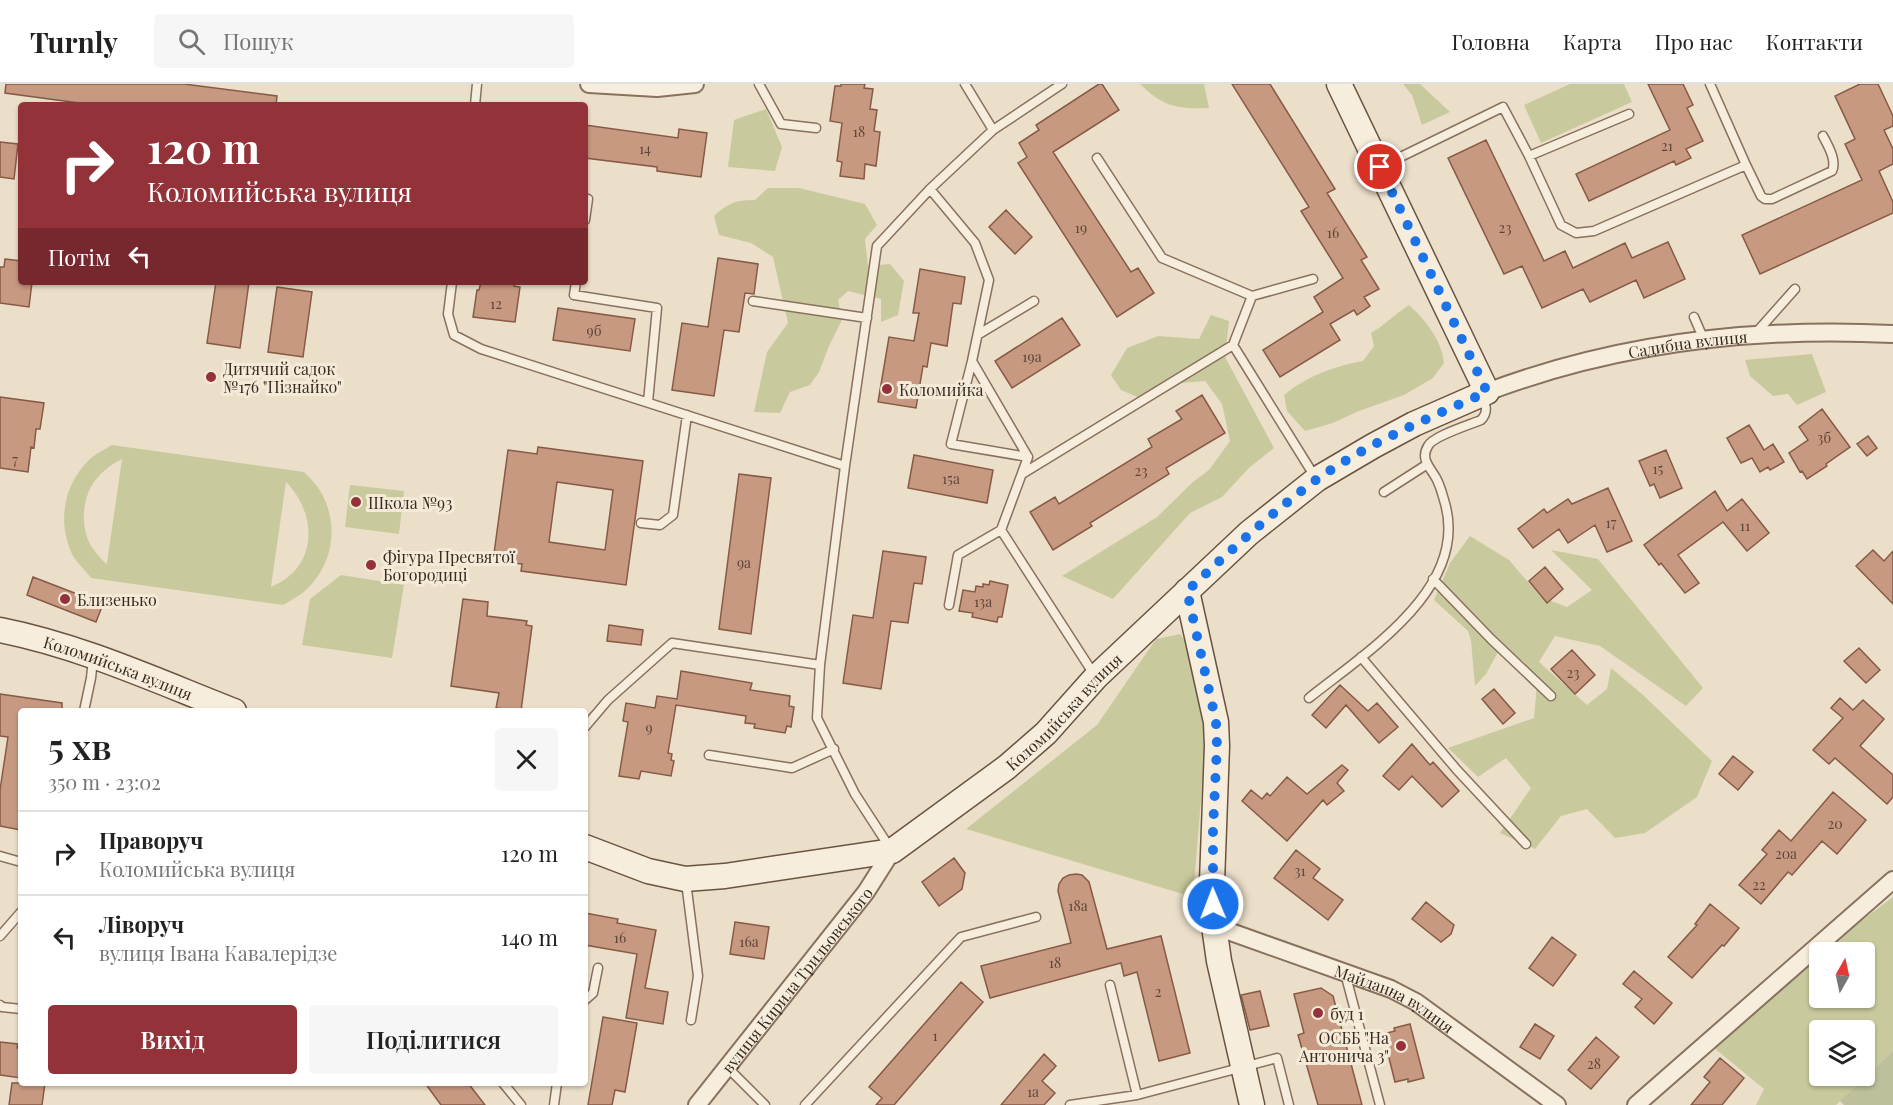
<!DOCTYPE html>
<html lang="uk">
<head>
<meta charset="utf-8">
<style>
	:root { --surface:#fff; --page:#f6f6f6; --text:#222; --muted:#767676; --line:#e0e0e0; --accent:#94323a }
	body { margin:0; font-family:"Playfair Display",serif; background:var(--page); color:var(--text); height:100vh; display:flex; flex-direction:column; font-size:22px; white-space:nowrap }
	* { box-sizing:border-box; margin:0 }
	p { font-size:20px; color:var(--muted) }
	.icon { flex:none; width:33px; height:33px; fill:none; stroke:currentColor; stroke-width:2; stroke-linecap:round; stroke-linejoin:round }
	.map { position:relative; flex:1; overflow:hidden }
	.sheet { position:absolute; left:18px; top:624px; width:570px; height:378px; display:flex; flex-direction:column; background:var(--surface); border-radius:6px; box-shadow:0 2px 4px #0004 }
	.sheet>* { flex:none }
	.hud { position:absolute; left:18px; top:18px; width:570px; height:183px; border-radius:6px; box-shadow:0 2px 4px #0004; background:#94323a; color:#fff; overflow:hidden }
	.needle { width:39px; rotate:9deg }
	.controls { position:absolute; left:1809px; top:858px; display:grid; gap:12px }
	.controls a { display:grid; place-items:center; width:66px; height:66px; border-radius:6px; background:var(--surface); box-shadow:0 2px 4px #0004; font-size:30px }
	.pin { position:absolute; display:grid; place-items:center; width:51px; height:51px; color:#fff; margin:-26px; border:3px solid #fff; border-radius:50%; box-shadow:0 2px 6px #0007 }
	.me { position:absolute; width:66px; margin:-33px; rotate:359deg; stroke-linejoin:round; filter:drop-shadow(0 0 4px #0008) }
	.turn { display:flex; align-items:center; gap:21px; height:126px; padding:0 30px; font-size:27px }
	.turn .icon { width:78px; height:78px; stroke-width:2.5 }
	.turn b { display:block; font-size:42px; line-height:51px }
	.then { display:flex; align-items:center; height:57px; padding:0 30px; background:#0003; gap:12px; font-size:22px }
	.round { display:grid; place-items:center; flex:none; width:63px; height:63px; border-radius:6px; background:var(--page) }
	.overview { display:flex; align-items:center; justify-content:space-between; height:102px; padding:0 30px }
	h1 { font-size:36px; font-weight:600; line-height:45px }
	.button { display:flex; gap:12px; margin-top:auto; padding:12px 30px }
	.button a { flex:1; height:69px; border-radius:6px; background:var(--accent); color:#fff; font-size:24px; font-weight:600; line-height:69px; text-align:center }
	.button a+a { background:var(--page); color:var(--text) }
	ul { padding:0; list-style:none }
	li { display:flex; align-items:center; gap:18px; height:84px; padding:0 30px; border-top:2px solid var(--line) }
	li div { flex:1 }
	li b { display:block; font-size:22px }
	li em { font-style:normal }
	header { display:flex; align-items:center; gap:36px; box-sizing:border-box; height:84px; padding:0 30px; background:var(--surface); border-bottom:2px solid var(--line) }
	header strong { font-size:28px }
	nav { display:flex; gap:33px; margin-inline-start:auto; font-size:21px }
	.search { width:420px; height:54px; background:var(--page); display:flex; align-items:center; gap:15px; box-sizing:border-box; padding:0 21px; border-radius:6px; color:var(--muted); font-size:22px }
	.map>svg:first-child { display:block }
	.green { fill:#c8ca9d; fill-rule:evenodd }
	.cemetery { fill:#bec09b }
	.building { fill:#c89981; stroke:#865a46; stroke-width:1.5; fill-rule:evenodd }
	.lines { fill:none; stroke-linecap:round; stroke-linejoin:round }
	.lane-casing { stroke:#88715e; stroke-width:11 }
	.street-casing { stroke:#88715e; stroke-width:20 }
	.secondary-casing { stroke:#6a5341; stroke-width:27 }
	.lane { stroke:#f7eddc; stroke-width:8 }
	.street { stroke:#f7eddc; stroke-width:16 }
	.secondary { stroke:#f7eddc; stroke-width:24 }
	.route { stroke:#1a73e8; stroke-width:10; stroke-dasharray:0 18 }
	.poi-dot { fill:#94323a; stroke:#f4ead8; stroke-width:2 }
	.labels { text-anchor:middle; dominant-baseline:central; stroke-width:6; stroke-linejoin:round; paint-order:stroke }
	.number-label { font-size:14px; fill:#5d4639 }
	.street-label { font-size:16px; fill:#392b21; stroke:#f4ead8 }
	.poi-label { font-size:16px; fill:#392b21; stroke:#f4ead8; text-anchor:start }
</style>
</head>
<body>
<header>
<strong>Turnly</strong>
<div class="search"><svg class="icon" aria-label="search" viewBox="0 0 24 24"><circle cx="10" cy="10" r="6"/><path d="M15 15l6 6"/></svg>Пошук</div>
<nav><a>Головна</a><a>Карта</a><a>Про нас</a><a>Контакти</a></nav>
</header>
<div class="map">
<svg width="1893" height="1021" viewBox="0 0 1893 1021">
	<rect width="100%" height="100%" fill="#ecdfc9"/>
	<path class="green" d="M1140,0H1204L1209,24C1177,25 1163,23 1140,0Z
		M1403,0H1420L1450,28L1422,41L1412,11Z
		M1570,0H1624L1632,18L1541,59L1524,21Z
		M766,25L782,63L775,87L728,83L734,36Z
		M768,104H799L865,120L877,141L865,155L868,182L890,180L904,197L898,231L881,238V215L848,207L838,216L842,236L829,262L819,288L810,301L790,308L780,329L754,328L767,268L788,239L773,173L751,159L719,151L714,132C728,119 736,116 755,116Z
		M1409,221C1426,236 1442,257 1444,279L1433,294L1404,311L1359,327L1333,339L1305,347L1287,327L1284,311C1306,292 1335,282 1363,277L1374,262L1371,249C1385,241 1396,229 1409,221Z
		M1211,231L1229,237L1225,273L1274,364L1249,384L1222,413L1190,429L1113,515L1062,492L1157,433L1193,398L1209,386L1230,357L1222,320L1205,297L1182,299L1147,317L1121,306L1111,291L1127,264L1158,252L1199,255Z
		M1812,270L1826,308L1797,321L1788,310L1773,312L1750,292L1745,276Z
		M112,361L304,388C310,394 318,402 322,410C339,442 333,480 307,505C300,512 291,516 283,521L91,494C86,487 78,480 73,472C57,440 63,402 88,377C94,370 104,366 112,361ZM122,375L107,479L106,480C102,475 97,471 94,466C81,449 81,421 91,403C98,390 110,381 122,375ZM286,398C312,424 319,468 288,493C283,497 277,500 271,503Z
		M350,401L404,407L399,450L345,443Z
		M1470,452L1509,476L1541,513L1567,523L1592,506L1551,466L1598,475L1703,604L1686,622L1600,562L1555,552L1539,578L1587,621L1607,605L1611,584L1642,610L1712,677L1697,713L1645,749L1615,754L1587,725L1561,732L1535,765L1500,749L1531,704L1506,674L1478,693L1448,664L1534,634L1537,599L1523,577L1500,564L1486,590L1475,602L1471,557L1468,547L1434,516L1450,479Z
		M341,491L404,501L392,574L302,561L310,515Z
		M1180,550L1192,564L1207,642L1193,813L966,745L1097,641L1156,555Z
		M1893,813V967L1836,1021H1756L1764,1005L1713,963L1820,869V914H1864V868H1820ZM1820,946H1864V992H1820Z"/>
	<path class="cemetery" d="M1893,967V1021H1844L1840,1017Z"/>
	<path class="building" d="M6,0H184L277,12L276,21H94L5,9Z
		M841,0H865L864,4L873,5L870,25L877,26L874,47L880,48L876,82L865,80L864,95L840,92L842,78L837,77L842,39L830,37L835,2H841Z
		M1099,0H1102L1119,26L1053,68L1131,188L1138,184L1154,209L1117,233L1018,79L1027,73L1019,59L1039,46L1036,41Z
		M1232,0H1270L1335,105L1327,109L1367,173L1361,176L1379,205L1364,213L1370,222L1357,231L1354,226L1330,240L1340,256L1280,293L1263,266L1323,228L1314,213L1343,194L1301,127L1309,123Z
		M1648,0H1683L1693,21L1687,24L1703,57L1686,65L1691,74L1676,81L1674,77L1589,117L1576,90L1670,46Z
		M1860,0H1878L1893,32V42L1884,46L1893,65V80L1879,87L1893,118V129L1760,190L1742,151L1862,96L1845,60L1855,55L1835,12Z
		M585,41L678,54L679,45L707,49L701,93L657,87V83L585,74Z
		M1486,56L1544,177L1565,167L1573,184L1625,159L1632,174L1668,158L1685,195L1644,214L1636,196L1590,218L1583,205L1542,224L1522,182L1504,190L1448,74Z
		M0,58L18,60L14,95L0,93Z
		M1006,126L1032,153L1015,170L989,143Z
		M718,174L758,180L754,210L745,209L739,248L724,246L714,312L672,306L682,239L708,243Z
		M5,175L21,177V198H32L29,223L0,219V183H4Z
		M920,185L965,193L961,220L953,219L947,262L931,259L927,283L923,282L916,324L878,318L889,253L914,257L919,229H913Z
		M216,198H249L240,264L207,259Z
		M481,198H514V202L520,203L515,238L473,233L477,206H479Z
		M277,203L312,208L303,273L268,268Z
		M558,224L635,235L630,267L553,256Z
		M1062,234L1080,261L1012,304L995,277Z
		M1202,311L1225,349L1166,384L1169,390L1090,439L1092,442L1053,466L1030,428L1055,413L1059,420L1152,363L1148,355L1182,335L1176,327Z
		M0,313L44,319L40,345H36L34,364L31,363L28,388L0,384Z
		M1822,325L1850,363L1826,380L1827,382L1807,395L1802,387L1800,388L1789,369L1808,356L1799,343Z
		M1749,341L1764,366L1773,360L1784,378L1770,386L1768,383L1760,388L1752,374L1741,379L1727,354Z
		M1868,352L1877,364L1867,372L1857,360Z
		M538,363L643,377L626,501L521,487L522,480L493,477L508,366L537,370ZM557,398L613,406L605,466L549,458Z
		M1666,366L1682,404L1660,414L1654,400L1650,402L1639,377Z
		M914,371L993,386L987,419L908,404Z
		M739,390L771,394L751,550L719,545Z
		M1608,404L1632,457L1607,468L1595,441L1568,459L1559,445L1533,464L1518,445L1544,425L1547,429L1568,415L1572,420Z
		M1715,407L1727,427L1742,415L1769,449L1747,467L1723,438L1678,471L1699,499L1685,509L1661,479L1659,481L1644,461Z
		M1873,466L1884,477L1893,467V520L1856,482Z
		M883,467L926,473L922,500L914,499L908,539L891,537L881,605L843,599L853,531L873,534Z
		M1545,483L1563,505L1547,519L1529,497Z
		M33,493L103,520L96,538L27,511Z
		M990,497L1008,501L1002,533H998L997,538L972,533L973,529L959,527L963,506L975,508L976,502L983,503V500L989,501Z
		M463,515L488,518L487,532L527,537L526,541L532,542L521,627L496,624L499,609L451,602Z
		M609,541L643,546L641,561L607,557Z
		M1859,564L1880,586L1866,599L1844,577Z
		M1572,566L1595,591L1575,610L1551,585Z
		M681,587L752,599L750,606L790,612L789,622L794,623L791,643L787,642L785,649L754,644L755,640L745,639L746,632L676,621L668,669L672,670L671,676L674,677L671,692L641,687L639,695L619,692L628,638L623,637L626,619L655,624L657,612L677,615Z
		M1340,601L1368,627L1377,619L1398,643L1379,659L1346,621L1326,644L1312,631Z
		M1494,605L1515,629L1503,640L1482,615Z
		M0,610L62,619V627H21V746L0,742V706L8,653L0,652Z
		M1840,614L1853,626L1863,616L1884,635L1860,662L1893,691V713L1887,720L1835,674L1829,680L1813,666L1843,634L1831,624Z
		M1412,660L1430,681L1433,678L1459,707L1442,723L1412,692L1399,706L1383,692Z
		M1733,672L1753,688L1738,706L1719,690Z
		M1342,681L1348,686L1337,699L1344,707L1327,721L1323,716L1287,757L1242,717L1251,706L1262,715L1267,709L1270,712L1287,693L1307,710Z
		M1833,708L1866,736L1837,770L1822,757L1792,791L1788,788L1761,820L1739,801L1767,770L1762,766L1779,746L1791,757Z
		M1296,766L1320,785L1313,794L1343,816L1328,836L1274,794Z
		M954,774L965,789L962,805L939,822L922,798Z
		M1076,790L1082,791L1089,798L1107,865L1161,852L1190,969L1159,977L1137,888L1124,892L1121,879L990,914L981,882L1071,859L1058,807L1059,800L1063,794L1069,791Z
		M1426,818L1454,841L1451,850L1441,858L1412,835Z
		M1710,820L1739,844L1724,862L1722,861L1692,894L1668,873L1697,841L1695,840Z
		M585,829L618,835L617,839L656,846L645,904L668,908L663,940L626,934L637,870L585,861Z
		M735,838L769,843L764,875L730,870Z
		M1552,853L1576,871L1553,902L1529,884Z
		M1634,887L1672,919L1654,940L1635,923L1642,915L1623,900Z
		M961,898L983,918L894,1021H876L882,1014L869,1003Z
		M1321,904L1333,912L1362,1021H1318L1298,951L1304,949L1294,910Z
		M1260,907L1269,942L1250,946L1241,911Z
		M603,933L637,939L625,1008L615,1006L612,1021H588Z
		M1410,940L1424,994L1408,998V995L1395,998L1383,950L1395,947L1394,944Z
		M1535,940L1554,952L1540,975L1520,963Z
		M1596,953L1619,973L1591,1005L1568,986Z
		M0,958L18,960L17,964H21V994L0,991Z
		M1044,970L1056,982L1042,997L1055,1009L1044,1021H1001Z
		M1720,974L1744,994L1722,1021H1691L1710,998L1704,993Z
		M12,999H45L42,1021H9Z
		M425,999H468L485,1021H441Z"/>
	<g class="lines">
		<defs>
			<path id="lane" d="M759,0L781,40L816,44
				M1710,0L1746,81
				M475,21L477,0
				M993,46L1062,0
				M1529,72L1629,30
				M1097,74L1162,174L1252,212L1233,261L1315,393
				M1380,83L1503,23L1529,72L1561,141L1576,149L1594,147L1746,81L1761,112L1765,115H1772L1832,87C1837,76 1828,62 1823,52
				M930,105L975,159L989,196L972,277L1028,373L1001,446L1095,592
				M585,136L588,115
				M452,198L448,230L454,251L481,265L845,382
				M576,198L574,211L657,224L648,318
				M1252,212L1313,195
				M753,217L867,234
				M1694,233L1704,256
				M979,250L1034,217
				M1755,250L1795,205
				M972,277L951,360L1028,373
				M1022,390L1233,261
				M1384,408L1426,381
				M641,439L660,441L673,431L687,331
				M1433,495L1491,555L1551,612
				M949,521L958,471L1001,446
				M1361,573L1457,686L1526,760
				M1309,614C1365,569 1472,503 1444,416C1442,409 1440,401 1436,394C1430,383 1420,375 1428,362C1433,352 1469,341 1481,336C1488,329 1487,322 1482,313
				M84,627L91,594L93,575
				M585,643L608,616L672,559L820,581
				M709,671L792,684L834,665
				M890,764L855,710L817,634L820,581L845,382L877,162L930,105L993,46L965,0
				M0,772L21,778
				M686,798L698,892L691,936
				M0,852L21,828
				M1345,889L1380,1021
				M1110,901L1137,1011
				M585,916L593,909L598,884
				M0,921L2,923L21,925
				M727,983L765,1021
				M503,999L521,1021
				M554,1021L557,999
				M805,1021L961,853L1036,833
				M1070,1021L1137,1011L1277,974L1289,1021"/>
			<g id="street">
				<path d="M589,0L657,4L695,0"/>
				<path id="s1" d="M1487,308C1617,259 1755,243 1893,250"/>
				<path id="s2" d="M1214,842L1391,905L1416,918L1557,1021"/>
				<path id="s3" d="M697,1021L866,808L892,767"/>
				<path d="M1636,1021L1893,796"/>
			</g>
			<g id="secondary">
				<path d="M1187,507L1216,638L1217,662L1212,798L1214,842L1219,877L1252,1021"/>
				<path id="s4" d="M0,546C81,562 157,597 234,627"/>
				<path id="s5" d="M585,763L648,787L685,795L725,792L892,767L1007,683L1046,649L1096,593L1249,449L1317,395L1373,362L1414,340L1487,308L1339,0"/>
			</g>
		</defs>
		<use href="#lane" class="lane-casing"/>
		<use href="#street" class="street-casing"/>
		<use href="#secondary" class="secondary-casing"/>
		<use href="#lane" class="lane"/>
		<use href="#street" class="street"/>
		<use href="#secondary" class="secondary"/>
	</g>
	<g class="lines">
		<path class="route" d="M1213,820V745L1217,662L1216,638L1187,507C1229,468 1270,430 1316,396C1368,359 1429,334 1487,308L1380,83"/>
	</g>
	<g class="poi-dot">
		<circle cx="211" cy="293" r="6"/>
		<circle cx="887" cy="305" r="6"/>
		<circle cx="356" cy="418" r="6"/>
		<circle cx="371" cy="481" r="6"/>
		<circle cx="65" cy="515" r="6"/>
		<circle cx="1318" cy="929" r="6"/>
		<circle cx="1401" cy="962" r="6"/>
	</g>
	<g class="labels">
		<g class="number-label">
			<text x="859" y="47">18</text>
			<text x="1667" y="61">21</text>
			<text x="645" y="64">14</text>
			<text x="1081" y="143">19</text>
			<text x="1505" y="143">23</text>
			<text x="1333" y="148">16</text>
			<text x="496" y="219">12</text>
			<text x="594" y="246">9б</text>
			<text x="1032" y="272">19а</text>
			<text x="1824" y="353">3б</text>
			<text x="15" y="375">7</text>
			<text x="1658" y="384">15</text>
			<text x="1141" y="386">23</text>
			<text x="951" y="394">15а</text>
			<text x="1611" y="438">17</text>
			<text x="1745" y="441">11</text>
			<text x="744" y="478">9а</text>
			<text x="983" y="517">13а</text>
			<text x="1573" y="588">23</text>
			<text x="649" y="643">9</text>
			<text x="1835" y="739">20</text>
			<text x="1786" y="769">20а</text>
			<text x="1300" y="786">31</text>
			<text x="1759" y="800">22</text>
			<text x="1078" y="821">18а</text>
			<text x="620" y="853">16</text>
			<text x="749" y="857">16а</text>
			<text x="1055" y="878">18</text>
			<text x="1158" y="907">2</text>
			<text x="935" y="951">1</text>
			<text x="1594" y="979">28</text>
			<text x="1033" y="1007">1а</text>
		</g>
		<g class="street-label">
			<text stroke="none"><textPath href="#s1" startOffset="207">Садибна вулиця</textPath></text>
			<text stroke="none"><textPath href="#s4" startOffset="124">Коломийська вулиця</textPath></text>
			<text stroke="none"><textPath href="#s5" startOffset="536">Коломийська вулиця</textPath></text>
			<text stroke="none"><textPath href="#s3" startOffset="160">вулиця Кирила Трильовського</textPath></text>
			<text stroke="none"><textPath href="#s2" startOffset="195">Майданна вулиця</textPath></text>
		</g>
		<g class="poi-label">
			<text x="223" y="284">Дитячий садок<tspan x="223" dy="18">№176 "Пізнайко"</tspan></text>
			<text x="899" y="305">Коломийка</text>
			<text x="368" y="418">Школа №93</text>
			<text x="383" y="472">Фігура Пресвятої<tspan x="383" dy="18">Богородиці</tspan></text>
			<text x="77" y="515">Близенько</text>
			<text x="1330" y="929">буд 1</text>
			<text x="1389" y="953" text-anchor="end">ОСББ "На<tspan x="1389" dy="18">Антонича 3"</tspan></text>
		</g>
	</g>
</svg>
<div class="controls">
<a><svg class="needle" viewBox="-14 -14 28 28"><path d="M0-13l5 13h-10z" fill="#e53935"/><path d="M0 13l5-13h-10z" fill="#767676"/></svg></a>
<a><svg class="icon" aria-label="layers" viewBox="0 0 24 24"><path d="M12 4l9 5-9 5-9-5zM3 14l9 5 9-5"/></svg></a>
</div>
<div class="pin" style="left:1380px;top:83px;background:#d93025"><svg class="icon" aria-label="arrive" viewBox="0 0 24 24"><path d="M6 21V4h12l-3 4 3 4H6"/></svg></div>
<svg class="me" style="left:1213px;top:820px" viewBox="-20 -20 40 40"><circle r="17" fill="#1a73e8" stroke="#fff" stroke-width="3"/><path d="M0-11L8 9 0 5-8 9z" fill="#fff"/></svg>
<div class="hud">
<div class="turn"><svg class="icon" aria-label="right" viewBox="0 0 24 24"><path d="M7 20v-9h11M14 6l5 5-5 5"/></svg><div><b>120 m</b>Коломийська вулиця</div></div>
<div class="then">Потім<svg class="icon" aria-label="left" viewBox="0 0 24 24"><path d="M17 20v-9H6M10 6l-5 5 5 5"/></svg></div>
</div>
<section class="sheet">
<div class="overview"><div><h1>5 хв</h1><p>350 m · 23:02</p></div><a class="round"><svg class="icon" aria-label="close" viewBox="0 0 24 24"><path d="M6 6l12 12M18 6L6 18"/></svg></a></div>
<ul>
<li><svg class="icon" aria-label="right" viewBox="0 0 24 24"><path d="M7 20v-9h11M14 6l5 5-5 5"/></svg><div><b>Праворуч</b><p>Коломийська вулиця</p></div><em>120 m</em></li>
<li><svg class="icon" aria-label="left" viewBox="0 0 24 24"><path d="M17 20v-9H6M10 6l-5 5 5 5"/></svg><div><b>Ліворуч</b><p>вулиця Івана Кавалерідзе</p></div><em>140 m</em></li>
</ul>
<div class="button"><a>Вихід</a><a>Поділитися</a></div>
</section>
</div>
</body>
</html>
